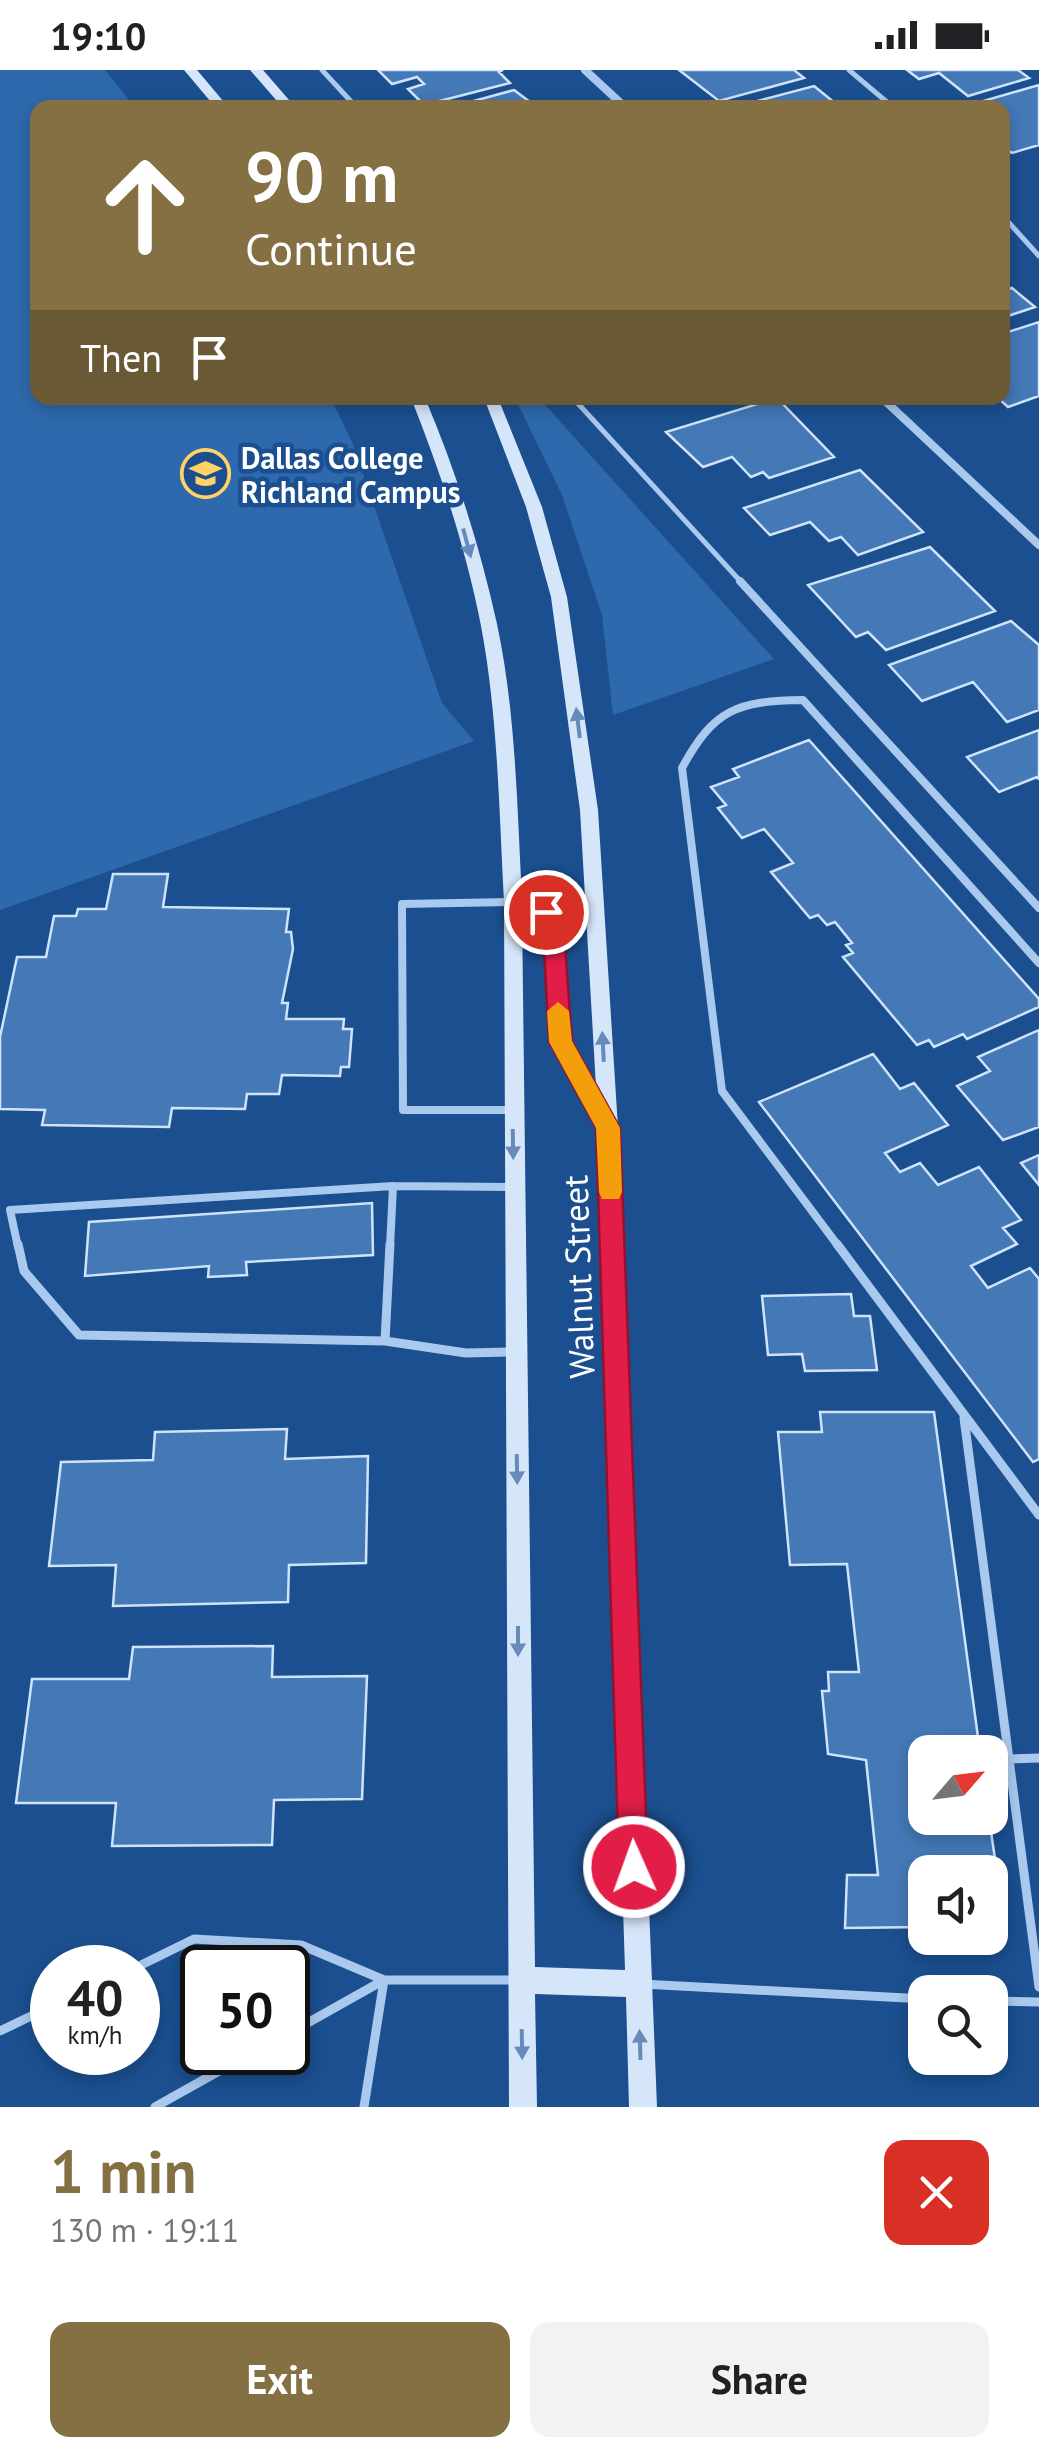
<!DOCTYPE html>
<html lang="en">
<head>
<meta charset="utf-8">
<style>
	:root { --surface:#fff; --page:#f2f2f2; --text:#202124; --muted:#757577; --accent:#847042 }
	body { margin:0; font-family:"PT Sans",sans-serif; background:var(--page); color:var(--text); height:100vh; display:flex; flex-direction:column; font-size:38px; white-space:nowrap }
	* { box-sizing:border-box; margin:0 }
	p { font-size:32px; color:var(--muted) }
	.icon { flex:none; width:55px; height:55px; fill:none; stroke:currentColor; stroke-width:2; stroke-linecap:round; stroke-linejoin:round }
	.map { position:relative; height:2037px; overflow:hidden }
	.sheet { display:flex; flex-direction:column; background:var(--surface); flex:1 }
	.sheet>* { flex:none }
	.banner { position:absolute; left:30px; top:30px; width:980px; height:305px; border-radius:20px; box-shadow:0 5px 15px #0003; background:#847042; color:#fff; overflow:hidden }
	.needle { width:65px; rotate:62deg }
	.tools { position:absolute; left:908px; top:1665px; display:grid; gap:20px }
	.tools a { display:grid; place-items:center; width:100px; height:100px; border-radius:20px; background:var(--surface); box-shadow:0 5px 15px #0003; font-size:50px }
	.speed { position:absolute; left:30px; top:1875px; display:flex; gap:20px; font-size:50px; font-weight:700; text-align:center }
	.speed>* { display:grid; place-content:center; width:130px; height:130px; border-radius:50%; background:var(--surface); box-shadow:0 5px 15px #0003; line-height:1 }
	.speed small { font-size:25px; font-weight:400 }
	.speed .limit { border:5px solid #111; border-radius:15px; background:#fff; color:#111 }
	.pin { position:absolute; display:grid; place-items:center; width:85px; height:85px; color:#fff; margin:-42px; border:5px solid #fff; border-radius:50%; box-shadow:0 2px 10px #0007 }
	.me { position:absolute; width:110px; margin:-55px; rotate:358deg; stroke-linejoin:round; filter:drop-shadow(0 0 8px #0008) }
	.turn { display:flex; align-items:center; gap:35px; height:210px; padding:0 50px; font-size:45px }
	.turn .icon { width:130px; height:130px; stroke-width:2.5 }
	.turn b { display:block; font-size:70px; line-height:85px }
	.then { display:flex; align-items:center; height:95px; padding:0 50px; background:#0003; gap:20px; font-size:38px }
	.round { display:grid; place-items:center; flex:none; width:105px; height:105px; border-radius:20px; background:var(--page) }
	.overview { display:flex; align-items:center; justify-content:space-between; height:170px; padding:0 50px }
	h1 { font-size:60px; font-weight:700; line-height:75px; color:var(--accent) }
	.action { display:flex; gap:20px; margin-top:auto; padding:20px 50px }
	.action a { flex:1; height:115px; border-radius:20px; background:var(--accent); color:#fff; font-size:40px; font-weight:700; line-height:115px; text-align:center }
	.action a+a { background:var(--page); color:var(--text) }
	.status { display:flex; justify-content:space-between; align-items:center; height:70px; padding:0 50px; background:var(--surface); direction:ltr }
	.status svg { height:28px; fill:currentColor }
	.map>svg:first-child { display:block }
	.green { fill:#2e69ad }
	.building { fill:#4478b7; stroke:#cfe3fa; stroke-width:2.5 }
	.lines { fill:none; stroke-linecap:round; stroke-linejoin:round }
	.lane-far2 { stroke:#a9c9ee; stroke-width:5 }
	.lane-far1 { stroke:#a9c9ee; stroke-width:8 }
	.lane { stroke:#a9c9ee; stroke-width:9 }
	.street { stroke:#a9c9ee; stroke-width:8 }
	.secondary { fill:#d6e6fa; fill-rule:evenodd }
	.oneway { fill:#668bba }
	.route { fill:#e11d48; stroke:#92132f; stroke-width:2.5 }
	.slow { fill:#f59e0b }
	.labels { text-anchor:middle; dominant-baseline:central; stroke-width:9; stroke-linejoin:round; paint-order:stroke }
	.far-poi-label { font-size:30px; font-weight:bold; fill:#fff; stroke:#1b4f8f; text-anchor:start }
	.street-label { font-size:35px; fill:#fff; stroke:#1b4f8f }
</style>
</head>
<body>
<div class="status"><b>19:10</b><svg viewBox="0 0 49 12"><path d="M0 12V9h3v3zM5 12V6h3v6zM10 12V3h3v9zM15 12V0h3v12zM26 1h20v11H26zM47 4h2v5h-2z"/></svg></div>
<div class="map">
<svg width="1039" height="2037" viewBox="0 0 1039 2037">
	<rect width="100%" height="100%" fill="#1b4f8f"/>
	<path class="green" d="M0,0H105L135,37L38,38V328H331L352,372L442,633L474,671L0,840Z
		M515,328H539L774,589L613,645L602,545L562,425Z"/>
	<path class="building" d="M378,0H503L499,2L510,13L424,35L408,19L424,14L417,7L392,14Z
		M679,0H794L804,8L719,31Z
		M907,0H1018L1029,8L968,26L939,3L919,9Z
		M1039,15V75L1012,83L1002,76V38H959Z
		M814,16L836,34L731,38Z
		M514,20L538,38H448Z
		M1012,218L1035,237L1002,248V221Z
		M1039,252V326L1008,337L998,328H1002V264Z
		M777,328L834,387L769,408L763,402L751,407L732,387L703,397L666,362Z
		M860,400L923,462L858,485L841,467L829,471L810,452L770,465L744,438Z
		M930,477L995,541L886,580L868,562L856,567L808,515Z
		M1011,551L1039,575V640L1007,652L973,612L922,631L889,595Z
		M1039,660V709L1037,707L999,722L967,687Z
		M809,670L1039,929V937L967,969L963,964L934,977L929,970L917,975L843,887L853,883L846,875L852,873L835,852L827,855L818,845L810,848L771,802L793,793L764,759L742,768L718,738L726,735L711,717L739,707L733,699Z
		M113,804H168L163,837L289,839L286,862H291L293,879L282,933H288L286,949H344L343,959H352L349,997H341L340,1006L282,1005L279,1024H247L245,1039L172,1038L169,1057L42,1055L45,1040L0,1039V967L17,887H46L54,846H76L78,839H106Z
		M1039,960V1057L1003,1070L957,1016L990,1001L978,987Z
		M873,984L900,1019L914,1013L948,1055L885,1083L900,1102L920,1093L938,1115L979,1097L1021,1150L1003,1158L1017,1174L971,1196L988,1218L1030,1198L1039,1209V1389L1033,1392L759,1032Z
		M1039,1085V1115L1021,1093Z
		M372,1133L373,1185L246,1192L247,1205L208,1207L209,1196L85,1206L89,1152Z
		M851,1224L854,1246H870L877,1300L805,1301L802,1284L768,1285L762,1226Z
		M820,1342H934L980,1682H925V1748H989L1005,1857H990V1802H925V1857L845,1858L847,1805H878L866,1690L828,1684L822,1621H829L828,1602H859L847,1494L790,1495L778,1362H822Z
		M287,1359L285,1389L368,1386L366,1493L289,1495L288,1532L113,1536L116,1495L49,1496L61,1392L153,1390L155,1362Z
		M273,1576L272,1607L367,1606L362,1729L274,1730L272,1775L112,1776L116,1733H16L32,1609H129L133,1577Z"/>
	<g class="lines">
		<path class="lane-far2" d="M322,0L357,38
			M849,0L894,38
			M1002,145L1039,186
			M573,328L742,513"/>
		<path class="lane-far1" d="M740,511L1039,838
			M512,1040H403L402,834L513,832
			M18,1177L10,1140L393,1116L513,1117
			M390,1177L393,1116
			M839,1177L722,1021L682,698C714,639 737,631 803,630L1039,893"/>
		<path class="lane" d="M18,1174L24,1201L79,1265L385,1271L466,1283L513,1282
			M837,1174L1039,1445
			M385,1271L390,1174
			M964,1348L1039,1917
			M1007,1689L1039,1688
			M135,1898L194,1869L301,1875L384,1910H516
			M642,1914L925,1929
			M990,1931L1039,1932
			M0,1961L52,1936
			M288,1964L384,1910
			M155,2037L253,1982
			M364,2037L384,1910"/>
		<path class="street" d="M585,0L626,38
			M882,328L1039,475"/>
		<path class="secondary" d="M184,0H197L229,38H216Z
			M250,0H263L296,38H283Z
			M411,328H425C456,401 480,477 497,554C516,643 517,737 522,828L554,837C573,878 560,926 570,969C573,985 587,1003 596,1017L580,740L551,527L526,437L484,328H498L542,437L567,527L598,740L618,1058L657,2037H629L626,1927L535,1924L537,2037H509L504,832C499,740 498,646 481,556C466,478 440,401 411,328ZM522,842L539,847L544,862L550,972L598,1058L625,1900L535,1897Z"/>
	</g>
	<defs><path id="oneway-solid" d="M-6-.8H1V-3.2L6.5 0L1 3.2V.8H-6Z" transform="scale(2.5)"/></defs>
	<g class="oneway">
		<use href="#oneway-solid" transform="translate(467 473) rotate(75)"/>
		<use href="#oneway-solid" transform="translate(578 653) rotate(-97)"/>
		<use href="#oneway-solid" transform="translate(603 977) rotate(-93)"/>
		<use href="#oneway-solid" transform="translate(513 1074) rotate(89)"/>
		<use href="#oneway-solid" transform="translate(517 1399) rotate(89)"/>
		<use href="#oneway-solid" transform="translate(518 1571) rotate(90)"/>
		<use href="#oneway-solid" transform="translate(522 1974) rotate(89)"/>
		<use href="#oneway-solid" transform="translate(640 1975) rotate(-92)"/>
	</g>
	<path class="route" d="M546,834L554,836L564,862L572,971L620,1058L648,1797L644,1807L634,1812L623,1807L619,1797L596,1058L549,972L543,862L536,842Z"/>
	<path class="slow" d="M558,932L569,941L572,971L620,1058L622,1122L619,1129H602L599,1122L596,1058L549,972L547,941Z"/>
	<defs>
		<symbol id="university-ring" viewBox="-11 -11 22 22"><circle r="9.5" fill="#1b4f8f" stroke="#ffd166" stroke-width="1.5"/><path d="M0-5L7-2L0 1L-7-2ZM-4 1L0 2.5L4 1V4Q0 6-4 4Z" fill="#ffd166"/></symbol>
	</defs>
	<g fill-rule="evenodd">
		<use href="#university-ring" x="178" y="376" width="55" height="55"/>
	</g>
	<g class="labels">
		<g class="far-poi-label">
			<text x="241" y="387">Dallas College<tspan x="241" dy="34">Richland Campus</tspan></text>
		</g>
		<g class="street-label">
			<text transform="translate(578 1207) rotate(-92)">Walnut Street</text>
		</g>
	</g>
</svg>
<div class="tools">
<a><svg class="needle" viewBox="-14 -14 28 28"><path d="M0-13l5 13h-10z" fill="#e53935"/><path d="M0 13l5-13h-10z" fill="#757577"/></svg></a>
<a><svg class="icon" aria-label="sound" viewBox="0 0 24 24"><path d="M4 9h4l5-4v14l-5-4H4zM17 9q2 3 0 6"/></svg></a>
<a><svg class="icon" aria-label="search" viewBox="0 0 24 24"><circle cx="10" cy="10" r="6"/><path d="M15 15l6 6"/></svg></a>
</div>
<div class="speed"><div>40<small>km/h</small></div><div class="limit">50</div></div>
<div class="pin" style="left:546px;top:842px;background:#d93025"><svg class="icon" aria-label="arrive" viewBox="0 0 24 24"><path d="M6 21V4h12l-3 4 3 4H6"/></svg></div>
<svg class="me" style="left:634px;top:1797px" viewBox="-20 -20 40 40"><circle r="17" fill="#e11d48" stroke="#fff" stroke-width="3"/><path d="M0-11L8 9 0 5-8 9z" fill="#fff"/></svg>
<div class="banner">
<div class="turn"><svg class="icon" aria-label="ahead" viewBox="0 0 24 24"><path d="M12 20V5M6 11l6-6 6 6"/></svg><div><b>90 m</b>Continue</div></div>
<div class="then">Then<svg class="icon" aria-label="arrive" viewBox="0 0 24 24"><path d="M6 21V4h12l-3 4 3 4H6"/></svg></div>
</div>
</div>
<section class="sheet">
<div class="overview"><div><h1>1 min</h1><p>130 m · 19:11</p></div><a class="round" style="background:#d93025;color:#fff"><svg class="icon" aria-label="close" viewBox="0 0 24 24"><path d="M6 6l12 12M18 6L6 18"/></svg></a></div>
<div class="action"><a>Exit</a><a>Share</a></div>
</section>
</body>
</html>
